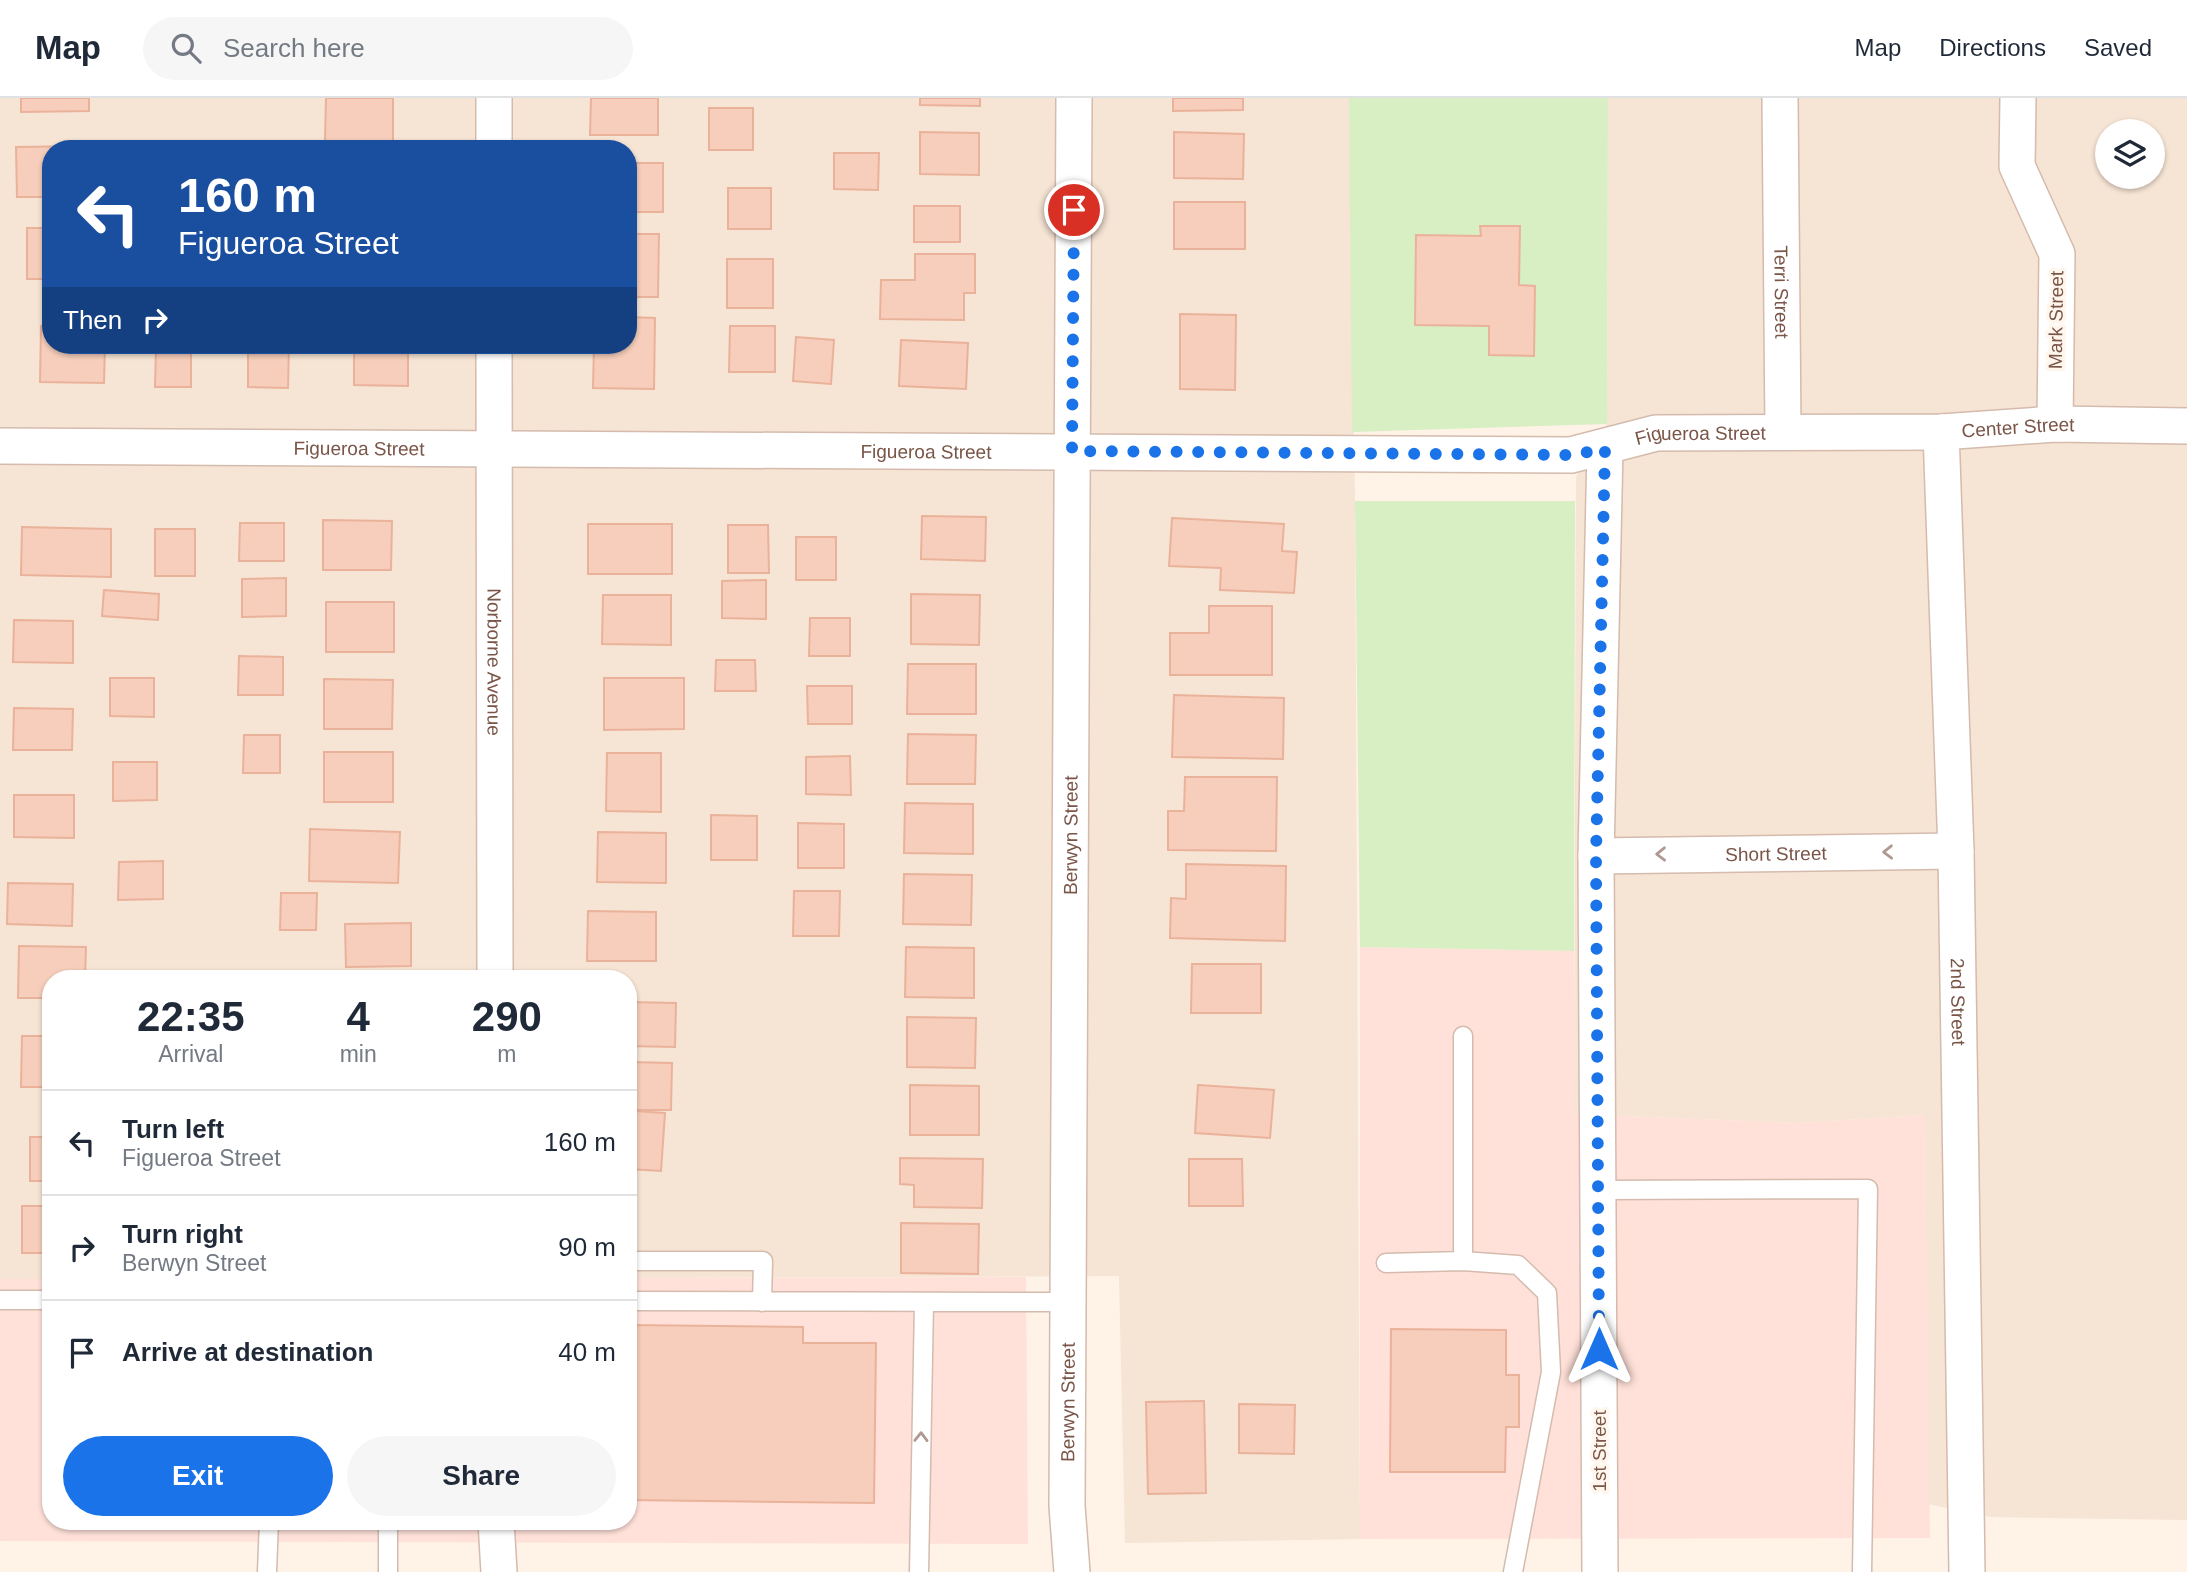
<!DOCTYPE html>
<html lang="en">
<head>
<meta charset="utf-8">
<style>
	:root { --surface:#fff; --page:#f6f6f7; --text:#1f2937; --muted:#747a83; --line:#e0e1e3; --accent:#1a73e8 }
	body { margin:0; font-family:Arial,sans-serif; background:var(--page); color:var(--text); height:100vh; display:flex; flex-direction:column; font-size:26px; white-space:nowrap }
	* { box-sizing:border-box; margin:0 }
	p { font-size:23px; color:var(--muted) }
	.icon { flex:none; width:38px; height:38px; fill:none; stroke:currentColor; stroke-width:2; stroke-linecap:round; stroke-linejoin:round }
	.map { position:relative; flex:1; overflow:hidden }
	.sheet { position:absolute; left:42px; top:872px; width:595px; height:560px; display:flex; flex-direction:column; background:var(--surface); border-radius:28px; box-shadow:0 2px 5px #0004 }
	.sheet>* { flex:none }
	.hud { position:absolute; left:42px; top:42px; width:595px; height:214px; border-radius:28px; box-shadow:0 2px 5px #0004; background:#1a4fa0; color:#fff; overflow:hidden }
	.controls { position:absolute; left:2095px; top:21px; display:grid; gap:14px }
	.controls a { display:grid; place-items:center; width:70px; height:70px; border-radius:50%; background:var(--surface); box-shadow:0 2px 5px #0004; font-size:35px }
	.pin { position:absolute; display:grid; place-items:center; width:60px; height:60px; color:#fff; margin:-30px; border:4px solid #fff; border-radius:50%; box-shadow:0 2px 7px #0007 }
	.me { position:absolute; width:77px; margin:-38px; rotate:0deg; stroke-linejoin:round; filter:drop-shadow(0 0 5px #0008) }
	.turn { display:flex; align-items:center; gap:24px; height:147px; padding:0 21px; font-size:32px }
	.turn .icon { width:91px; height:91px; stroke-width:2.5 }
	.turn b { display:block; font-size:49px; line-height:60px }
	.then { display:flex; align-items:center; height:66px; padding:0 21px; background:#0003; gap:14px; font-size:26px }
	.eta { display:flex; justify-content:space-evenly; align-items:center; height:119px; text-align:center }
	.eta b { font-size:42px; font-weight:700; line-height:49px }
	.button { display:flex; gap:14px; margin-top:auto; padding:14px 21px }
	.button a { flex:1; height:80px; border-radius:42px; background:var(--accent); color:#fff; font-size:28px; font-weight:700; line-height:80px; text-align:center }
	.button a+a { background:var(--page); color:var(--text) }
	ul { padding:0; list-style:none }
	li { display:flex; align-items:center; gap:21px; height:105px; padding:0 21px; border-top:2px solid var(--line) }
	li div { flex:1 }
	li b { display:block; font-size:26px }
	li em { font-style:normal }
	header { display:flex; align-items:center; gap:42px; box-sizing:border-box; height:98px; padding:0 35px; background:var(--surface); border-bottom:2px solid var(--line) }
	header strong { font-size:33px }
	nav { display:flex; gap:38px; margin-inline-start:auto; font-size:24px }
	.search { width:490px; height:63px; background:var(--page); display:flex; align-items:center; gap:18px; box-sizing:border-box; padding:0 24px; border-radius:38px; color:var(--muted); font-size:26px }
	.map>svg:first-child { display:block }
	.residential { fill:#f6e4d4; fill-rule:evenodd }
	.commercial { fill:#ffe1d9 }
	.green { fill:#d8eec3 }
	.building { fill:#f6cebb; stroke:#eab29a; stroke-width:2 }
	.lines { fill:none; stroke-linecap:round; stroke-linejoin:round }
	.service-casing { stroke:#d4bbad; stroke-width:21 }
	.minor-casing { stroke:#d4bbad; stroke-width:38 }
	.service { stroke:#fff; stroke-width:18 }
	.minor { stroke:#fff; stroke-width:35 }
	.oneway { stroke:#af9991 }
	.route { stroke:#1a73e8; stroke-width:12; stroke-dasharray:0 21.6 }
	.labels { text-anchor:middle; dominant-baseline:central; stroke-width:7; stroke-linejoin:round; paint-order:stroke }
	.street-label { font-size:19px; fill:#7a5548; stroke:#fff7ee }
</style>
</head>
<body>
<header>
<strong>Map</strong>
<div class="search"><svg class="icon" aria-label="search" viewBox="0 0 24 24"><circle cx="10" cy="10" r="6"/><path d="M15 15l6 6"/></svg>Search here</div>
<nav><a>Map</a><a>Directions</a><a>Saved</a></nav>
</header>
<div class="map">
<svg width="2187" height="1474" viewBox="0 0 2187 1474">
	<rect width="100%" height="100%" fill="#fef3e6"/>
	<path class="residential" d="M0,0H1349L1355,403L1360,1441L1125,1445L1119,1178L628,1180V880H51V1181H0ZM51,51H628V247H51Z
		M1608,0H2187V1422L1991,1419L1928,1406L1925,1017L1799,1025L1574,1016L1576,379L1607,326ZM2107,33H2152V79H2107Z"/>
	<path class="commercial" d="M1360,849L1574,853V1016L1799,1025L1925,1017L1930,1440L1360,1441Z
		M1026,1179L1028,1446L0,1443V1181H51V1423H628V1180Z"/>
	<path class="green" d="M1349,0H1608L1607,326L1352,334Z
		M1355,403H1575L1574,853L1360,849Z"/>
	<path class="building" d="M21,0H89V13L21,14Z
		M326,0H393V45L325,44Z
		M591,0H658V37H590Z
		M920,0H980V8L920,7Z
		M1173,0H1243V12L1173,13Z
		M709,10H753V52H709Z
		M920,34L979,35V77L920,76Z
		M1174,34L1244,36L1243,81L1174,80Z
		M85,48V51H51V99H17L16,49Z
		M834,55H879L878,92L834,91Z
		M628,65H663V114H628Z
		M728,90H771V131H728Z
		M1174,104H1245V151H1174Z
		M914,108H960V144H914Z
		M1480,128H1520L1519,187L1535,188L1534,258L1489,257V228L1415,227L1416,137L1481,138Z
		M27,130H51V181H27Z
		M628,136H659L658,199H628Z
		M915,156H975V195H964V222L880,221L881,182H915Z
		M727,161H773V210H727Z
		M1180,216L1236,217L1235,292L1180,291Z
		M628,219L655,220L654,291L593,290L594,247H628Z
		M41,228L51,229V247H105L104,285L40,284Z
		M730,228H775V274H729Z
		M796,239L834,242L831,286L793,283Z
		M901,242L968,245L966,291L899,288Z
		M248,247H289L288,290L248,289Z
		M354,247H408V288L354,287Z
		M156,251L191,252V289H155Z
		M922,418L986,419L985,463L921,461Z
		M1172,420L1284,426L1282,453L1297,454L1294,495L1220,492L1221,470L1169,468Z
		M323,422L392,423L391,472H323Z
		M240,425H284V463H239Z
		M588,426H672V476H588Z
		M728,427H768L769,475H728Z
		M22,429L111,431V479L21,477Z
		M155,431H195V478H155Z
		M796,439H836V482H796Z
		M286,480V518L242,519V481Z
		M766,482V521L722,520V483Z
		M104,492L159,496L158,522L102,518Z
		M911,496L980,497L979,547L911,546Z
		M603,497H671V547L602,546Z
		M326,504H394V554H326Z
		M1209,508H1272V577H1170V535H1209Z
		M810,520H850V558H809Z
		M14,522L73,523V565L13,564Z
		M239,558L283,559V597H238Z
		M716,562H755L756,593H715Z
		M908,566H976V616H907Z
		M110,580H154V619L110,618Z
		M604,580H684V631L604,632Z
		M324,581L393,582L392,631H324Z
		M807,588H852V626H808Z
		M1174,597L1284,600L1283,661L1172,659Z
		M14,610L73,611L72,652H13Z
		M908,636L976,637L975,686H907Z
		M244,637H280V675H243Z
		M324,654H393V704H324Z
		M607,655H661V714L606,713Z
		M850,658L851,697L806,696V659Z
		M113,664H157V702L113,703Z
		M1185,679H1277L1276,753L1168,752V713H1184Z
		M14,697H74V740L14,739Z
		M905,705L973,706V756L904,755Z
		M711,717L757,718V762H711Z
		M798,725L844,726V770H798Z
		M310,731L400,734L398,785L309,783Z
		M598,734L666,735V785L597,784Z
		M163,763V801L118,802L119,764Z
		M1186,766L1286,768L1285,843L1170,840L1171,800L1186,801Z
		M904,776L972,777L971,827L903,826Z
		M8,785L73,786L72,828L7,826Z
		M794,793H840L839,838H793Z
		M281,795H317L316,832H280Z
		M588,813L656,814V863H587Z
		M411,825V868L346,869L345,826Z
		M19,848L86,849L85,880H51V900H18Z
		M906,849L974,850V900L905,899Z
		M1192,866H1261V915H1191Z
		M628,904L676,905L675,949L628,948Z
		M907,919L976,920L975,970L907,969Z
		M22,938H51V989H21Z
		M628,964L672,965L671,1012H628Z
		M910,987L979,988V1037H910Z
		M1198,987L1274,992L1270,1040L1195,1035Z
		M635,1013L665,1015L661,1073L628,1071V1034L634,1035Z
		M30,1039H51V1083H30Z
		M900,1060L983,1061L982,1110L914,1109V1087L900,1086Z
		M1189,1061H1242L1243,1108H1189Z
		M22,1108H51V1155H22Z
		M901,1125L979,1126L978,1176L901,1175Z
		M628,1227L803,1229V1245H876L874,1405L628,1402Z
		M1391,1231L1506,1232V1277H1519V1329H1506L1505,1374H1390Z
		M1204,1303L1206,1395L1148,1396L1146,1304Z
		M1239,1306L1295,1307L1294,1356L1239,1355Z"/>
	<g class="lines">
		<defs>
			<path id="service" d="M1463,938V1163L1518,1167L1547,1195L1551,1274L1513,1474
				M1598,1092L1868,1091L1862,1474
				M628,1163H763L762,1204
				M1386,1165L1463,1163
				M0,1202H51
				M628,1203L1070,1204
				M267,1474L269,1423
				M388,1474V1423
				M919,1474L924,1205"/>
			<g id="minor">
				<path id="s1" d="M1780,0L1783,333"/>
				<path d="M2018,0L2017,68L2057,156L2055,326"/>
				<path d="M494,51V0"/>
				<path id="s2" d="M494,247L495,880"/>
				<path id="s3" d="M1941,334L1956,753L1967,1474"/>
				<path id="s4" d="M0,348L1571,357L1656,335L1941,334L2055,326L2187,328"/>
				<path id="s5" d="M1596,758L1956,753"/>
				<path d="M496,1423L499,1474"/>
				<path id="s6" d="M1072,1474L1067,1408L1074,0"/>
				<path d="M1600,1474L1596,758L1605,351"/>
			</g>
		</defs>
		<use href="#service" class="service-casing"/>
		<use href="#minor" class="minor-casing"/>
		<use href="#service" class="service"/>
		<use href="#minor" class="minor"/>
	</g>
	<defs><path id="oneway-chevron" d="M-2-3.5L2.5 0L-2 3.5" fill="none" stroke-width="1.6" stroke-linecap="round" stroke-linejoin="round" transform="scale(1.75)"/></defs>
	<g class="oneway">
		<use href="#oneway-chevron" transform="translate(1888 754) rotate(179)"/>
		<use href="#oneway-chevron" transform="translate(1661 756) rotate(179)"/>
		<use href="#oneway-chevron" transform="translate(921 1339) rotate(-89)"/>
	</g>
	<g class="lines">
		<path class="route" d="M1074,112L1072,353L1571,357L1605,351L1596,758L1599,1251"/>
	</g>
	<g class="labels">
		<g class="street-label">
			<text stroke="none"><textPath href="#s1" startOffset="194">Terri Street</textPath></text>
			<text transform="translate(2056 222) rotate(-89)">Mark Street</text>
			<text stroke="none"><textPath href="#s4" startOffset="2021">Center Street</textPath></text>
			<text stroke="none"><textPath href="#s4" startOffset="1703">Figueroa Street</textPath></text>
			<text stroke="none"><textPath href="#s4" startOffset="359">Figueroa Street</textPath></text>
			<text stroke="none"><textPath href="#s4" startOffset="926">Figueroa Street</textPath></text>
			<text stroke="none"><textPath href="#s2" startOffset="317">Norborne Avenue</textPath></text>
			<text stroke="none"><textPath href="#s6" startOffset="737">Berwyn Street</textPath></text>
			<text stroke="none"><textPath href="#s5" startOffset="180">Short Street</textPath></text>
			<text stroke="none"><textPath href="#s3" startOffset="570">2nd Street</textPath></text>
			<text stroke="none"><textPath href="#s6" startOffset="170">Berwyn Street</textPath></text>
			<text transform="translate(1599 1353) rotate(-90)">1st Street</text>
		</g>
	</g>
</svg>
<div class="controls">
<a><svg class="icon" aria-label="layers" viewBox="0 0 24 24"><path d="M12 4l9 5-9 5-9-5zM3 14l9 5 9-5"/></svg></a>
</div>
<div class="pin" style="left:1074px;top:112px;background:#d93025"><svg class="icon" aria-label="arrive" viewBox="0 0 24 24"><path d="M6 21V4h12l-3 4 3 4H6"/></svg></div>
<svg class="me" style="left:1599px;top:1251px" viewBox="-20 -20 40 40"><path d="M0-17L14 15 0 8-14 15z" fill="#1a73e8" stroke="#fff" stroke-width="4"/></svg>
<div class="hud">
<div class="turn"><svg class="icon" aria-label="left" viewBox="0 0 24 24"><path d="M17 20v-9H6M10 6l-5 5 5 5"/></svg><div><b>160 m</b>Figueroa Street</div></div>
<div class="then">Then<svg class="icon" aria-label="right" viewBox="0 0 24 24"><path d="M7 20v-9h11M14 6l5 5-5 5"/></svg></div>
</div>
<section class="sheet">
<div class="eta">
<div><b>22:35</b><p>Arrival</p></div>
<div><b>4</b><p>min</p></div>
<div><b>290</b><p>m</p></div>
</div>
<ul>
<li><svg class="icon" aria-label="left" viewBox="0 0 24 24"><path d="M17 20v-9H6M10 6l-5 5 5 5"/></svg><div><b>Turn left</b><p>Figueroa Street</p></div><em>160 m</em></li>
<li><svg class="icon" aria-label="right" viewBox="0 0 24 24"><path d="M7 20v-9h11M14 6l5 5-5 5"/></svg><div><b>Turn right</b><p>Berwyn Street</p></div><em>90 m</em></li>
<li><svg class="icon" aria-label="arrive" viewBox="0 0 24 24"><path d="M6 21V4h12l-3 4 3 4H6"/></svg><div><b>Arrive at destination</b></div><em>40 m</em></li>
</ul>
<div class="button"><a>Exit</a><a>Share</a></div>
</section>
</div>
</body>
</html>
